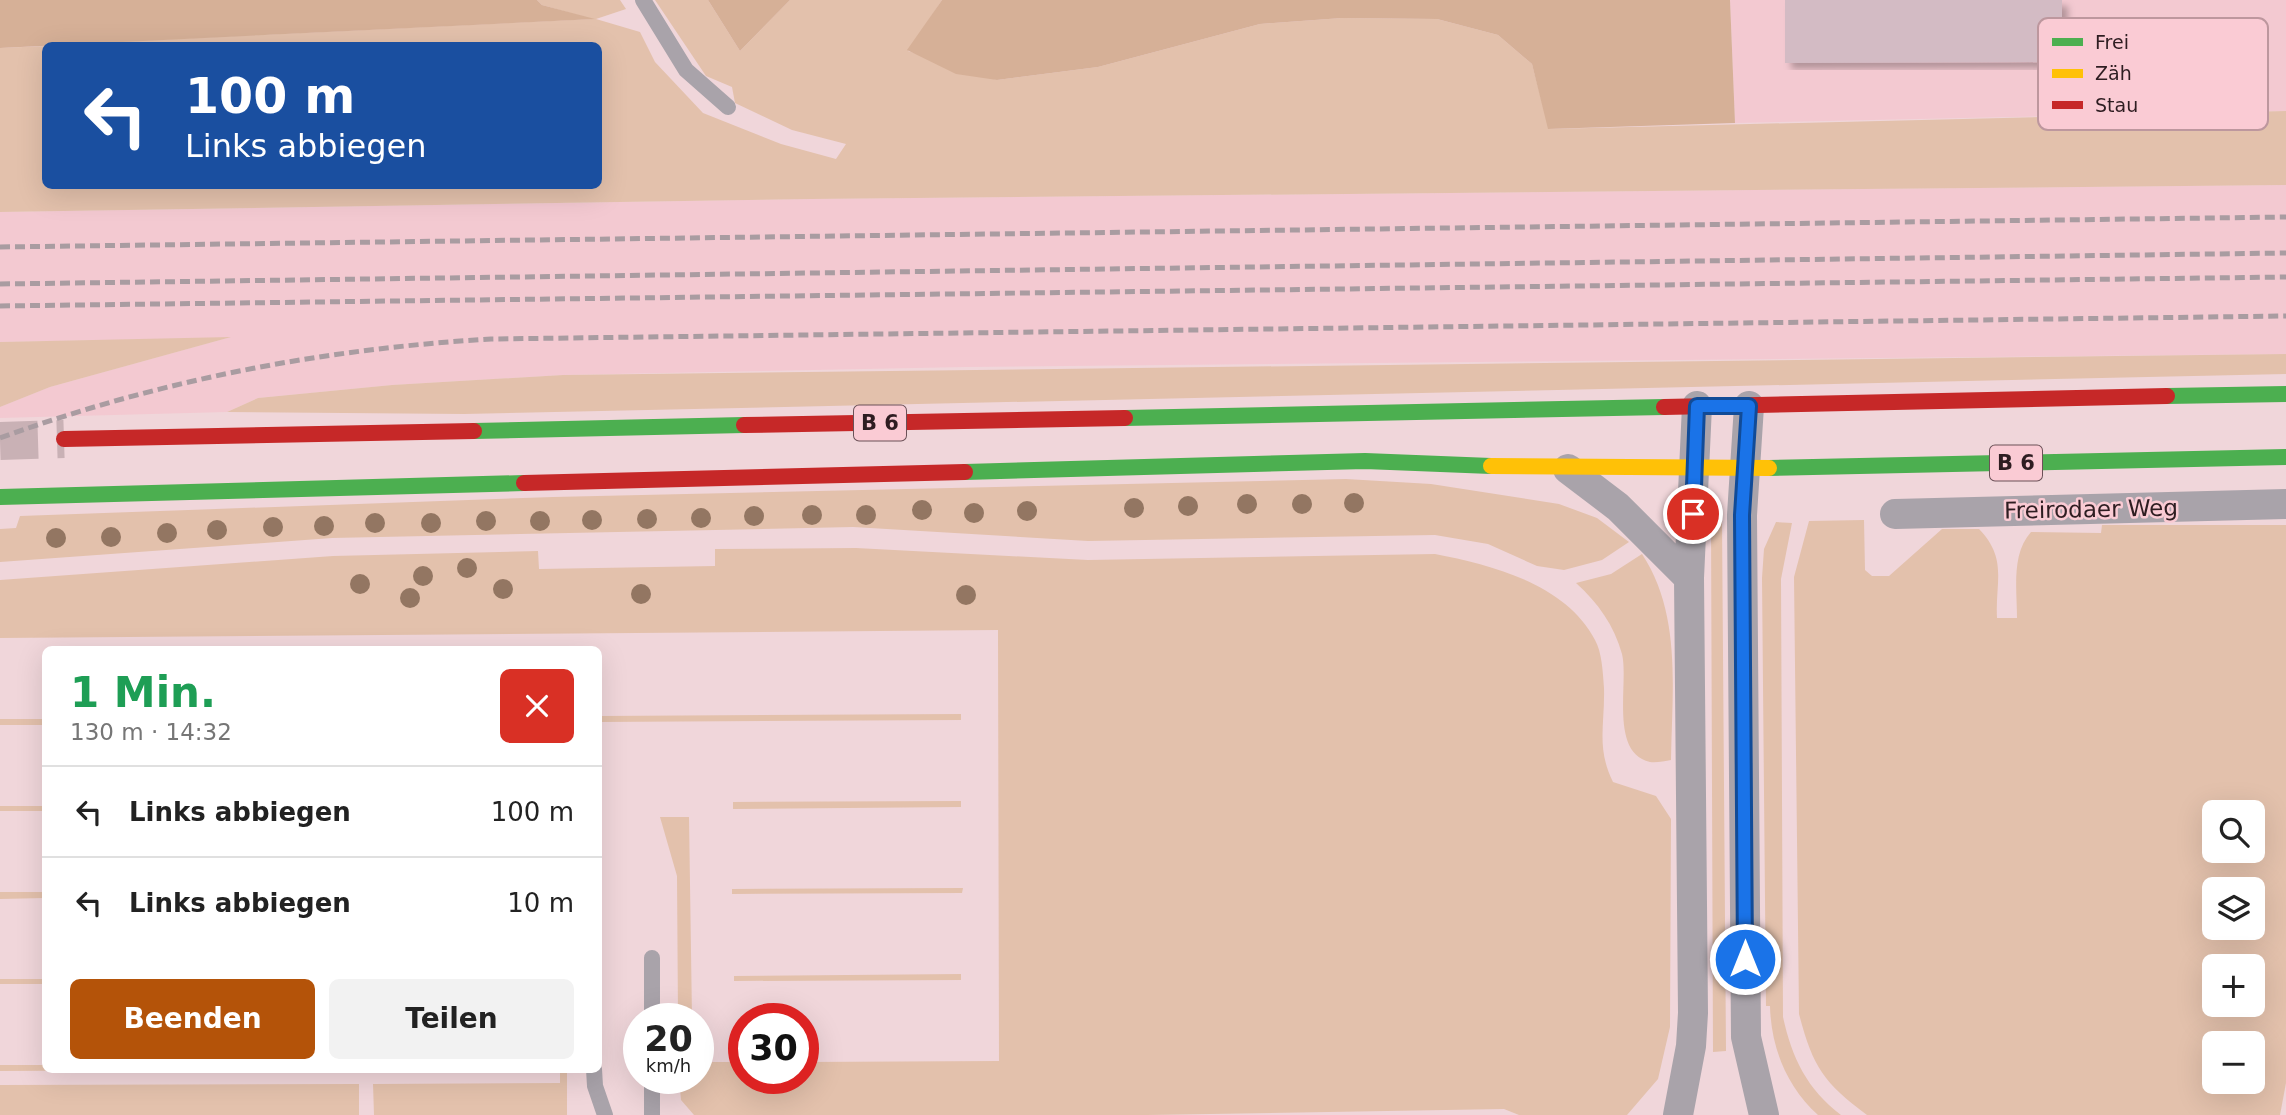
<!DOCTYPE html>
<html lang="de">
<head>
<meta charset="utf-8">
<style>
	:root { --surface:#fff; --page:#f2f2f2; --text:#222; --muted:#767676; --line:#e0e0e0; --accent:#b45309 }
	body { margin:0; font-family:"DejaVu Sans",sans-serif; background:var(--page); color:var(--text); height:100vh; display:flex; flex-direction:column; font-size:26px; white-space:nowrap }
	* { box-sizing:border-box; margin:0 }
	p { font-size:23px; color:var(--muted) }
	.icon { flex:none; width:38px; height:38px; fill:none; stroke:currentColor; stroke-width:2; stroke-linecap:round; stroke-linejoin:round }
	.map { position:relative; flex:1; overflow:hidden }
	.side { position:absolute; left:42px; top:646px; width:560px; height:427px; display:flex; flex-direction:column; background:var(--surface); border-radius:10px; box-shadow:0 7px 28px #0002 }
	.side>* { flex:none }
	.hud { position:absolute; left:42px; top:42px; width:560px; height:147px; border-radius:10px; box-shadow:0 7px 28px #0002; background:#1a4fa0; color:#fff; overflow:hidden }
	.fabs { position:absolute; left:2202px; top:800px; display:grid; gap:14px }
	.fabs a { display:grid; place-items:center; width:63px; height:63px; border-radius:10px; background:var(--surface); box-shadow:0 7px 28px #0002; font-size:35px }
	.speed { position:absolute; left:623px; top:1003px; display:flex; gap:14px; font-size:35px; font-weight:700; text-align:center }
	.speed>* { display:grid; place-content:center; width:91px; height:91px; border-radius:50%; background:var(--surface); box-shadow:0 7px 28px #0002; line-height:1 }
	.speed small { font-size:18px; font-weight:400 }
	.speed .limit { border:10px solid #d22; background:#fff; color:#111 }
	.pin { position:absolute; display:grid; place-items:center; width:60px; height:60px; color:#fff; margin:-30px; border:4px solid #fff; border-radius:50%; box-shadow:0 2px 7px #0007 }
	.me { position:absolute; width:77px; margin:-38px; rotate:0deg; stroke-linejoin:round; filter:drop-shadow(0 0 5px #0008) }
	.turn { display:flex; align-items:center; gap:24px; height:147px; padding:0 28px; font-size:32px }
	.turn .icon { width:91px; height:91px; stroke-width:2.5 }
	.turn b { display:block; font-size:49px; line-height:60px }
	.round { display:grid; place-items:center; flex:none; width:74px; height:74px; border-radius:10px; background:var(--page) }
	.headline { display:flex; align-items:center; justify-content:space-between; height:119px; padding:0 28px }
	h1 { font-size:42px; font-weight:800; line-height:52px; color:#1e9e55 }
	.button { display:flex; gap:14px; margin-top:auto; padding:14px 28px }
	.button a { flex:1; height:80px; border-radius:10px; background:var(--accent); color:#fff; font-size:28px; font-weight:800; line-height:80px; text-align:center }
	.button a+a { background:var(--page); color:var(--text) }
	ul { padding:0; list-style:none }
	li { display:flex; align-items:center; gap:21px; height:91px; padding:0 28px; border-top:2px solid var(--line) }
	li div { flex:1 }
	li b { display:block; font-size:26px }
	li em { font-style:normal }
	.map>svg:first-child { display:block }
	.built { fill:#f3c9d1 }
	.green { fill:#e3c1ac; fill-rule:evenodd }
	.forest { fill:#d6b097 }
	.building { fill:#d3bbc4; filter:url(#shadow) }
	.lines { fill:none; stroke-linecap:round; stroke-linejoin:round }
	.primary-tunnel { stroke:#c9b1b5; stroke-width:38; stroke-dasharray:38 19; stroke-linecap:butt }
	.lane { stroke:#a9a3aa; stroke-width:16 }
	.street { stroke:#a9a3aa; stroke-width:30 }
	.fast { stroke:#4caf50; stroke-width:16 }
	.slow { stroke:#ffc107; stroke-width:16 }
	.jam { stroke:#c62828; stroke-width:16 }
	.rail { stroke:#a99ca1; stroke-width:5; stroke-dasharray:10 5; stroke-linecap:butt }
	.tree { fill:#937662 }
	.route-casing { stroke:#114b97; stroke-width:18 }
	.route { stroke:#1a73e8; stroke-width:12 }
	.labels { text-anchor:middle; dominant-baseline:central; stroke-width:5; stroke-linejoin:round; paint-order:stroke }
	.shield { fill:#facbd4; stroke:#6b5157; stroke-width:2 }
	.shield-label { font-size:21px; font-weight:bold; fill:#2e1d21 }
	.street-label { font-size:23px; fill:#2e1d21; stroke:#facbd4 }
	.key { fill:#facbd4; stroke:#bd979e; stroke-width:2 }
	.key-label { font-size:19px; fill:#2e1d21 }
</style>
</head>
<body>
<div class="map">
<svg width="2286" height="1115" viewBox="0 0 2286 1115">
	<defs>
		<filter id="shadow"><feDropShadow dx="6" dy="6" stdDeviation="3.5" flood-color="#0004"/></filter>
	</defs>
	<rect width="100%" height="100%" fill="#f0d6da"/>
	<path class="built" d="M1730,0H2286V111L1735,123Z
		M2286,185V354L966,367L563,375L392,385L258,398L227,412L0,418V407L50,387L227,338L0,342V212L811,199Z"/>
	<path class="green" d="M537,0H620L626,9L596,19L640,32L655,62L703,113L781,144L836,159L846,144L792,130L735,103L732,87L706,76L655,0H708L740,51L790,0H942L908,51L997,80L1098,67L1260,24L1342,18L1437,19L1498,35L1532,64L1549,129L2286,111V185L811,199L0,212V48L45,46L46,186H598V46L48,45L592,19L542,5Z
		M231,337L50,387L0,407V342Z
		M2286,354V374L464,414L227,412L258,398L392,385L563,375Z
		M1346,479L1431,484L1559,504L1597,518L1629,542L1602,560L1564,570L1537,566L1488,544L1435,535L1088,541L853,527L332,538L0,562V529L16,528L20,516L553,497Z
		M1864,520L1865,570L1872,576H1889L1942,529H1979C2008,559 1995,582 1997,618H2017C2017,590 2011,554 2031,532L2101,533L2102,525H2286V1083L2280,1115H1867C1823,1082 1813,1067 1799,1014L1794,577L1809,521ZM2214,812H2252V850H2214ZM2214,889H2252V928H2214ZM2214,966H2252V1004H2214ZM2214,1043H2252V1082H2214Z
		M1711,521H1722L1726,1051L1713,1052Z
		M1776,522L1792,523L1781,579L1783,1017C1792,1058 1807,1089 1841,1115H1818C1787,1087 1771,1048 1770,1006H1766L1762,578L1764,549Z
		M856,548L1088,560L1435,554C1492,565 1566,584 1595,640C1602,652 1603,674 1604,688C1605,724 1596,748 1613,782L1656,796L1671,819L1670,1027L1658,1079L1627,1115H1519L1504,1109L1147,1115H694L681,1100L679,1078H698V1062H744V1078H803V1062L999,1061L998,630L0,638V580L333,556L538,551L539,569L715,566V549Z
		M1642,554C1682,615 1672,690 1671,760C1665,761 1656,763 1650,762C1609,753 1629,682 1622,654C1614,625 1598,603 1576,583L1611,574Z
		M961,714V720L598,722L599,716Z
		M0,719H45V725H0Z
		M961,801V807L733,809V802Z
		M0,806H45V811H0Z
		M660,817H689L692,1018H678L677,876Z
		M963,888L962,893L732,894V889Z
		M0,892H45V898L0,899Z
		M961,974V980L734,981V976Z
		M0,979H45V984H0Z
		M0,1065H45L46,1069L218,1070L0,1071Z
		M560,1069H567V1115H374L373,1084L560,1083Z
		M359,1084V1115H0V1085Z"/>
	<path class="forest" d="M0,0H537L542,5L595,19L0,48Z
		M708,0H790L740,51Z
		M942,0H1730L1735,123L1548,129L1532,64L1498,35L1437,19L1342,18L1260,24L1098,67L997,80L956,74L907,50Z"/>
	<path class="building" d="M1785,0H2062V62L1785,63Z"/>
	<g class="lines">
		<path class="primary-tunnel" d="M0,441L64,439"/>
		<path class="lane" d="M643,0L686,70L728,107
			M652,958V1018
			M594,1069L595,1086L605,1115
			M652,1078V1115"/>
		<path class="street" d="M1749,406L1742,515L1746,1037L1764,1115
			M1568,469L1618,507L1689,578
			M1895,514L2286,504
			M1678,1115L1691,1046L1693,1013L1689,578L1697,406"/>
		<path class="fast" d="M2167,396L2286,394
			M1125,418L1664,407
			M474,431L744,425
			M1769,468L2286,457
			M965,472L1365,461L1491,466
			M0,497L524,483"/>
		<path class="slow" d="M1491,466L1769,468"/>
		<path class="jam" d="M1664,407L2167,396
			M744,425L1125,418
			M64,439L474,431
			M524,483L965,472"/>
		<path class="rail" d="M0,247L2286,217
			M0,284L2286,253
			M0,306L2286,277
			M0,438C160,380 322,349 491,339L2286,316"/>
	</g>
	<g class="tree">
		<circle cx="1354" cy="503" r="10"/>
		<circle cx="1247" cy="504" r="10"/>
		<circle cx="1302" cy="504" r="10"/>
		<circle cx="1188" cy="506" r="10"/>
		<circle cx="1134" cy="508" r="10"/>
		<circle cx="922" cy="510" r="10"/>
		<circle cx="1027" cy="511" r="10"/>
		<circle cx="974" cy="513" r="10"/>
		<circle cx="812" cy="515" r="10"/>
		<circle cx="866" cy="515" r="10"/>
		<circle cx="754" cy="516" r="10"/>
		<circle cx="701" cy="518" r="10"/>
		<circle cx="647" cy="519" r="10"/>
		<circle cx="592" cy="520" r="10"/>
		<circle cx="486" cy="521" r="10"/>
		<circle cx="540" cy="521" r="10"/>
		<circle cx="375" cy="523" r="10"/>
		<circle cx="431" cy="523" r="10"/>
		<circle cx="324" cy="526" r="10"/>
		<circle cx="273" cy="527" r="10"/>
		<circle cx="217" cy="530" r="10"/>
		<circle cx="167" cy="533" r="10"/>
		<circle cx="111" cy="537" r="10"/>
		<circle cx="56" cy="538" r="10"/>
		<circle cx="467" cy="568" r="10"/>
		<circle cx="423" cy="576" r="10"/>
		<circle cx="360" cy="584" r="10"/>
		<circle cx="503" cy="589" r="10"/>
		<circle cx="641" cy="594" r="10"/>
		<circle cx="966" cy="595" r="10"/>
		<circle cx="410" cy="598" r="10"/>
	</g>
	<g class="lines">
		<defs>
			<path id="route" d="M1693,514L1697,406H1749L1742,515L1745,959"/>
		</defs>
		<use href="#route" class="route-casing"/>
		<use href="#route" class="route"/>
	</g>
	<g class="labels">
		<g class="shield">
			<rect x="854" y="405.5" width="52" height="35" rx="5"/>
			<rect x="1990" y="445.5" width="52" height="35" rx="5"/>
		</g>
		<g class="shield-label">
			<text x="880" y="423">B 6</text>
			<text x="2016" y="463">B 6</text>
		</g>
		<g class="street-label">
			<text transform="translate(2091 509) rotate(-1)">Freirodaer Weg</text>
		</g>
	</g>
	<rect x="2038" y="18" width="230" height="112" rx="10" class="key"/>
	<rect x="2052" y="38" width="31" height="8" fill="#4caf50"/>
	<rect x="2052" y="69" width="31" height="9" fill="#ffc107"/>
	<rect x="2052" y="101" width="31" height="8" fill="#c62828"/>
	<g class="key-label">
		<text x="2095" y="49">Frei</text>
		<text x="2095" y="80">Zäh</text>
		<text x="2095" y="112">Stau</text>
	</g>
</svg>
<div class="fabs">
<a><svg class="icon" aria-label="search" viewBox="0 0 24 24"><circle cx="10" cy="10" r="6"/><path d="M15 15l6 6"/></svg></a>
<a><svg class="icon" aria-label="layers" viewBox="0 0 24 24"><path d="M12 4l9 5-9 5-9-5zM3 14l9 5 9-5"/></svg></a>
<a>+</a>
<a>−</a>
</div>
<div class="speed"><div>20<small>km/h</small></div><div class="limit">30</div></div>
<div class="pin" style="left:1693px;top:514px;background:#d93025"><svg class="icon" aria-label="arrive" viewBox="0 0 24 24"><path d="M6 21V4h12l-3 4 3 4H6"/></svg></div>
<svg class="me" style="left:1745px;top:959px" viewBox="-20 -20 40 40"><circle r="17" fill="#1a73e8" stroke="#fff" stroke-width="3"/><path d="M0-11L8 9 0 5-8 9z" fill="#fff"/></svg>
<div class="hud">
<div class="turn"><svg class="icon" aria-label="left" viewBox="0 0 24 24"><path d="M17 20v-9H6M10 6l-5 5 5 5"/></svg><div><b>100 m</b>Links abbiegen</div></div>
</div>
<section class="side">
<div class="headline"><div><h1>1 Min.</h1><p>130 m · 14:32</p></div><a class="round" style="background:#d93025;color:#fff"><svg class="icon" aria-label="close" viewBox="0 0 24 24"><path d="M6 6l12 12M18 6L6 18"/></svg></a></div>
<ul>
<li><svg class="icon" aria-label="left" viewBox="0 0 24 24"><path d="M17 20v-9H6M10 6l-5 5 5 5"/></svg><div><b>Links abbiegen</b></div><em>100 m</em></li>
<li><svg class="icon" aria-label="left" viewBox="0 0 24 24"><path d="M17 20v-9H6M10 6l-5 5 5 5"/></svg><div><b>Links abbiegen</b></div><em>10 m</em></li>
</ul>
<div class="button"><a>Beenden</a><a>Teilen</a></div>
</section>
</div>
</body>
</html>
